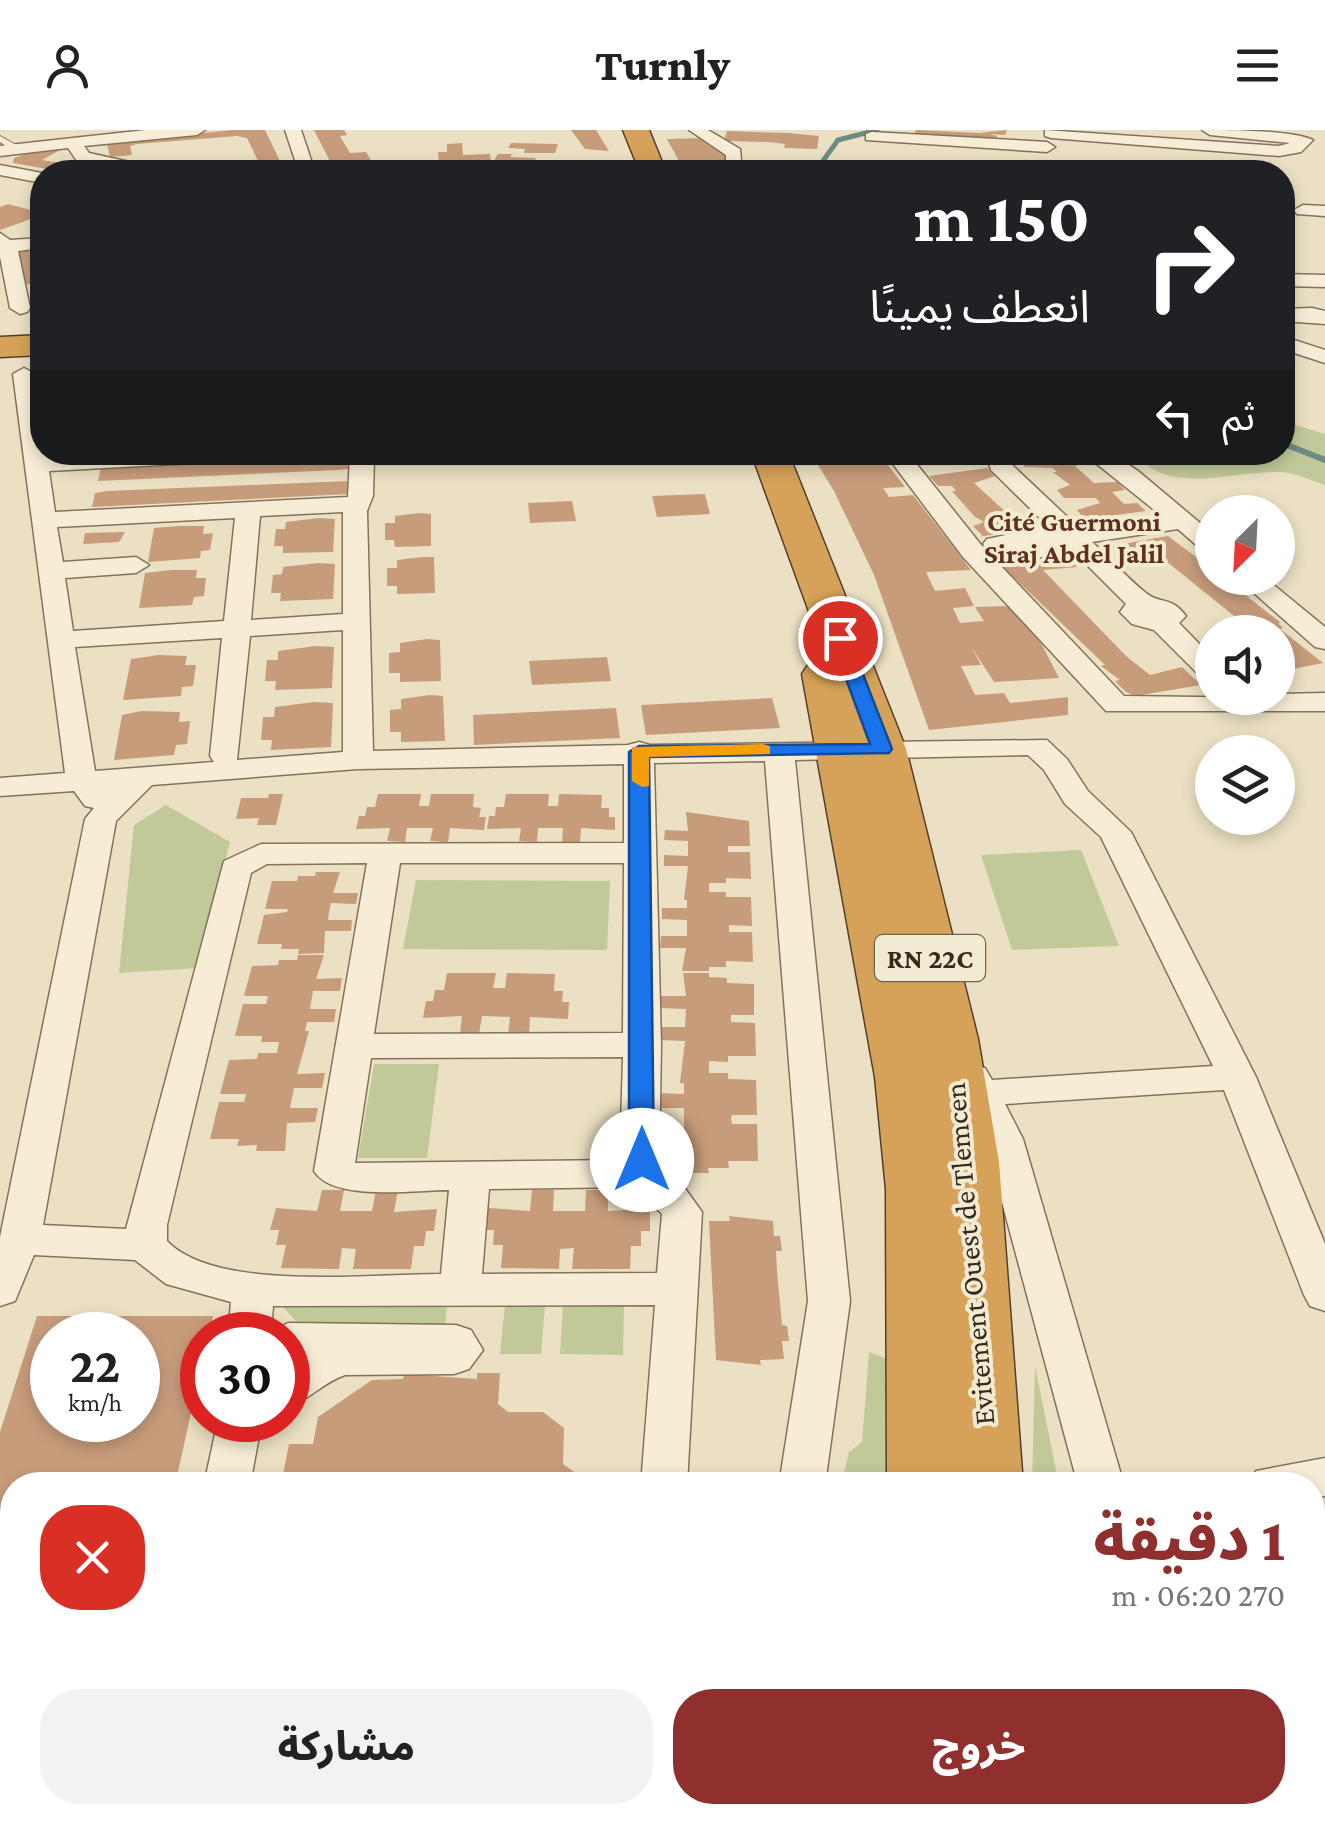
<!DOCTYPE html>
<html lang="ar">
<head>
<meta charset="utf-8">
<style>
	:root { --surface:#fff; --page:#f2f2f2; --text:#222; --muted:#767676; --accent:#90302e }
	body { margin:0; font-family:"Crimson Pro","Noto Sans Arabic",serif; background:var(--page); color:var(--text); direction:rtl; height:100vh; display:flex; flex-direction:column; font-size:38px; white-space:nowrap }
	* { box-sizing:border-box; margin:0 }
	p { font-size:32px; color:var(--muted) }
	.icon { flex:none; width:55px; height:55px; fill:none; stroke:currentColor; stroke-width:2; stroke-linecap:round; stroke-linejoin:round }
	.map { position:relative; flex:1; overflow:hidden; direction:ltr }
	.details { position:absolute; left:0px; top:1342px; width:1325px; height:352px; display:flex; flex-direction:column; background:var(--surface); border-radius:40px 40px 0 0; box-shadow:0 5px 15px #0003; direction:rtl }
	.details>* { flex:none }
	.hud { position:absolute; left:30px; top:30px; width:1265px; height:305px; border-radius:40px; box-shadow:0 5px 15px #0003; direction:rtl; background:#202124; color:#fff; overflow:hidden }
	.needle { width:65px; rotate:204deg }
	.controls { position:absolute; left:1195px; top:365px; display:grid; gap:20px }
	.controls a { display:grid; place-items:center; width:100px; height:100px; border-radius:50%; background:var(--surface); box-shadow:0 5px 15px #0003; font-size:50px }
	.speed { position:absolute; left:30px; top:1182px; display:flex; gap:20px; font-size:50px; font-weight:700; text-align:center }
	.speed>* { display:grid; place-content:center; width:130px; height:130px; border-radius:50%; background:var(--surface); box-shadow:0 5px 15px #0003; line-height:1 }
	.speed small { font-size:25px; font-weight:400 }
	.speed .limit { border:15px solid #d22; background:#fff; color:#111 }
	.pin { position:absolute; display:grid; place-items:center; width:85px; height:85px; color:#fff; margin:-42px; border:5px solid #fff; border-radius:50%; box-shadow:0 2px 10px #0007 }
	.me { position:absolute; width:110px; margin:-55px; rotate:0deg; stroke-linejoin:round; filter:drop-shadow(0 0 8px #0008) }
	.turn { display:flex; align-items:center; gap:35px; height:210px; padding:0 40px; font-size:45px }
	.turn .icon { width:130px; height:130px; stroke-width:2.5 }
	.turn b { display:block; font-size:70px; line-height:85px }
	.then { display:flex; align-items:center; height:95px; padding:0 40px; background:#0003; gap:20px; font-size:38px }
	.round { display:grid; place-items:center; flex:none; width:105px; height:105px; border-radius:40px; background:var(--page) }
	.headline { display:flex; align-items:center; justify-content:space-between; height:170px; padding:0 40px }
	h1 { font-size:60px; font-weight:800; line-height:75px; color:var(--accent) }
	.action { display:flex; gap:20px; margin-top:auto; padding:20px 40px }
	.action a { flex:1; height:115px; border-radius:40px; background:var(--accent); color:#fff; font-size:40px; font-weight:800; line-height:115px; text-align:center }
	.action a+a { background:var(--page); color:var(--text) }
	header { display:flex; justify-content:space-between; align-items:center; height:130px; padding:0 40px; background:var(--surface); font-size:45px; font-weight:800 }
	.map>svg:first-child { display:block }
	.green { fill:#c2c998 }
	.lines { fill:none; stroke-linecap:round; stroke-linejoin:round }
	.stream-far1 { stroke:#6c8c85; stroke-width:5 }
	.stream { stroke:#6c8c85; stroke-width:6 }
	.building { fill:#c79c7b; fill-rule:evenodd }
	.lane-casing { stroke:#84725b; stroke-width:2 }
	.street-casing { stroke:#84725b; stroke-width:3 }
	.highway-casing { stroke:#52402f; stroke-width:3 }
	.lane { fill:#f7edd6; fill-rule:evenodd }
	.street { fill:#f7edd6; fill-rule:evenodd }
	.highway { fill:#d6a158; fill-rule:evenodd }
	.route { fill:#1a73e8; stroke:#114b97; stroke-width:2.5 }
	.slow { fill:#f59e0b }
	.labels { text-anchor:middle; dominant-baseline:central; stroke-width:8; stroke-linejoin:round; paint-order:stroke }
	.far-neighbourhood-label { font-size:28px; font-weight:bold; fill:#5f2f20; stroke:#f3ead2 }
	.shield { fill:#f3ead2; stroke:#6e6454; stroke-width:2.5 }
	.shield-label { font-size:28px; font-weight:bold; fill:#352a1e }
	.street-label { font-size:30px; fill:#352a1e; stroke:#f3ead2 }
</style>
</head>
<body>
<header><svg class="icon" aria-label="menu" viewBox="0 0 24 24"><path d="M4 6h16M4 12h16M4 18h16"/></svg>Turnly<svg class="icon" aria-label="person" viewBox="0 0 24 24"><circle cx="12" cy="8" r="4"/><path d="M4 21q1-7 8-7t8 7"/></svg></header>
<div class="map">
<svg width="1325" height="1693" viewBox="0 0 1325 1693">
	<rect width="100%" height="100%" fill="#ebe0c3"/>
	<path class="green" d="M1283,291L1325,304V355C1310,350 1296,343 1280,342C1235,340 1171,366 1139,327L1116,323H1147L1164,332L1194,328L1198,323L1282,322Z
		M166,675L230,712L198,838L119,843L134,695Z
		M1081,720L1119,816L1012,820L981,725Z
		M416,750L610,751L607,820L403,819Z
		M374,934H439L427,1028H358Z
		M505,1175L545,1176L541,1224H500Z
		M563,1176H624L623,1225L560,1224Z
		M283,1177H447L445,1197H301Z
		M869,1222L893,1231L894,1355H841L849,1322L862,1312Z
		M1035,1236L1059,1355H1032Z"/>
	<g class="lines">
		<path class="stream-far1" d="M815,42L838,10L877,0"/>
		<path class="stream" d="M1282,313L1325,330"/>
	</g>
	<path class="building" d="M232,0H265L283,37L256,42H214L259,33L247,8L237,6L137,14L130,16L132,25L110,27L107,13Z
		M314,0H344L347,5L340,6L350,23L366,22L373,34L362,35L364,39L335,41Z
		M571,0H596L609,21L585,19Z
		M916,0L979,3L1007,0L1005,5L990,4L997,6L995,13L913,7Z
		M727,1L788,3L819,6L817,19L784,18L785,14L768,12L724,11Z
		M705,8L709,16L719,15L729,34L706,36H729V42H685L667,9Z
		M462,13L463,25L490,24L491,34L439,32L438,22H447V14Z
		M511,13L558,14L555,23H524L525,19L508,18Z
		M45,17L60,20L42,30L92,38L97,42H64L13,33L14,28Z
		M498,24H512L510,27L536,28L533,34H492Z
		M750,33L780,35L777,42H747Z
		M8,74L42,83V85L0,100V77Z
		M42,117V153L19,155L18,119Z
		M810,322H878L905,357L883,358L889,367L913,365L971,440L926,442L935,461L965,458L974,476L953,478L960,493L984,491L975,477L1010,476L1041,513L1059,548L994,552L972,518L981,535L961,536L975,565L1004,563L1010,573L1068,567V585L929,600L874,445L834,361Z
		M1075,323L1085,332L1075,336L1094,353L1117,352L1125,360L1112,362L1124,374L1137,373L1146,381L1085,389L1077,380L1100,373L1096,368H1064L1057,360L1070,355L1053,342H1057L1053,338L1025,337L1018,329Z
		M350,326V339L337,340L98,351L101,338Z
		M987,338L995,346L974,353L1008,384L1003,385L1008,389L1036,390L1045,399L983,406L973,396L984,392L975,387L952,361H956L952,356H938L929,346Z
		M349,351V364L92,377L95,363L108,361Z
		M705,364L710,384L657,387L652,366Z
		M572,371L576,391L530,393L528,373Z
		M419,383L431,384V416L395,417L394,410H385V393H395V386Z
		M319,388L335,389L333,422L283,423V416H274L276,399H285L286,392Z
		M179,396H204L203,404L213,403L210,420L201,421L200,428L148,432L154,398Z
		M125,402L119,412L83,414L85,403Z
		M1168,406L1212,439V448L1229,452L1281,493H1278L1283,498L1280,499L1323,533L1278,542V502L1249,498L1156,423L1128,431L1111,416Z
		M1061,422L1077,437L1043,440L1126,526L1150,545L1182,537L1201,555L1135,566L1126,562L1115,551L1120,550L1101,536L1105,535L1002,436L1005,435L1001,431Z
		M422,427H434L435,463L397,464V456H387V438H397V430Z
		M318,433L335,434L333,469L280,471L281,463H271L273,445L282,444L283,437Z
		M171,440H197L196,448H206L204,466L194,467L192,475L139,478L145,443Z
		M427,509L440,510L441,551L400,552V543H389V523L400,522V513Z
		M316,516L334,517L332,558L275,560L276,551H265L267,530H278V521Z
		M159,525L187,526L185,535H196L193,556L182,557L181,566L123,570L131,529Z
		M607,527L611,551L532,555L529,531Z
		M430,565L443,566L445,611L401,612V602H390V580L401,579V569Z
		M772,568L780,598L646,605L641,575Z
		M314,572L333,573L331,617L271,620L272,610H261L263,587H274L275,577Z
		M616,578L620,608L474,615L473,585Z
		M141,581L180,582L179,592L190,591L187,614L176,615L174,625L114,630L122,585Z
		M269,664H283L276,695H257L259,688L236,689L241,668H268Z
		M378,664H421L419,676H429L431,664H474L473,677L481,678L479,687H486L484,700L450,698L448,712L430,711L433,698H407L405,712L387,711L390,698L356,699L359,686H365L367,677H375Z
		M506,664H549L548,676H558L559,664L602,665L601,678H609V687H615V700L581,698L580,712H562L563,698H538L537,712L519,711L521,698L487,699L489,686H495L496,677H504Z
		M686,682L749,691L750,716H728V722H750L751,749L726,748V753H709V762H726V767H751L752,796L729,795V802H752L753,832L726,831V837H709V841H682L686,818H660L661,806H687V790L662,789V778H687V770H684L688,736H664V725L688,726V711L664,710L665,700L688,701Z
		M316,742H340L333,763H358L356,774L331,773L329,782L328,790H352L351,801H325L324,823L298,824L299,819H281L282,814H257L264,785L287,782L288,779H265L272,751H297L298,746H315Z
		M298,825H324L316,849L342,848L340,861H313L310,879H336L334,892H307L305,901H309L297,944L325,943L322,958H294L290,978H318L315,992L287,993L285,1021H256L257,1015L237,1016L239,1009H210L219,972H244L246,964H220L229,930L257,929L258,923H277L278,918L279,912H261L262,906H235L243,874H266L268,866H244L252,836L278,835L279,830H297Z
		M447,843H496L493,858H505L507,843L555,844L554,861H563L562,872H569L568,889L530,887L529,904H508L510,887L482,886L479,904H460L462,886L423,888L426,871H433L435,860H444Z
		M683,843H709V847L727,848V853L754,854V885H731V892L755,893L756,926H728V932L709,931V943H728V949L756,950L757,985H732L731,989L732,994H757L758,1031H728L729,1038H708L709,1043H679L683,1014L655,1013V998L684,999V978H656V963L684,964V953H680L685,911L658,910L659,897H685L686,879L659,878L660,866H686Z
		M322,1060H344L340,1081H372L376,1060H398L394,1082L437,1079L434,1101H426L424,1116H414L411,1139H353L356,1119L342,1118L339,1139L281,1138L286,1115H276L279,1100H270L276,1078L317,1081Z
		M532,1060H554L553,1081H585L586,1060H608V1081L650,1079V1101H641V1116H631L630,1139H572L574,1118L560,1119L559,1139L501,1138L503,1115H493L494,1100H486L488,1078L530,1081Z
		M729,1086L773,1091L774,1106H780L782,1121H776L777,1141L782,1195L787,1196L789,1211H782L784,1229L760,1230L761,1235L716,1230L709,1091H730Z
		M37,1186H213L209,1205H202V1234L175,1355H12V1450L0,1451V1302ZM52,1205H138V1290H52Z
		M477,1243H500L498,1274L508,1282H543L564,1298L563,1334L577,1344H595V1355H387L382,1348L370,1349V1355H281L289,1314H313L318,1287L372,1250L403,1249L404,1244L477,1249Z
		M37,1682H108L105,1692L34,1693Z"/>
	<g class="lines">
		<defs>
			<path id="lane" d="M0,6L18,16V20H12L0,12Z"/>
			<path id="street" d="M146,0H205L197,5L84,16L89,23L157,38L159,42H130L77,31L68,18L0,26V16Z
				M285,0H301L315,42H299Z
				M689,0H708L740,19L742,42H726V25Z
				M1045,0L1279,16L1290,13L1210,5L1202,0C1229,0 1292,0 1313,10L1301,22L1279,26L1051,8L1045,6Z
				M872,2L1047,12L1055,17L1047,22L866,10V4Z
				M0,35L42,43V53L0,45Z
				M1303,75L1325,76V86L1297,84L1294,80Z
				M0,103L10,110L42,108V118L18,121L30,178L27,182L20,184L10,178L0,127Z
				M1282,144L1325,145V157L1282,156Z
				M1312,178L1325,181V194L1282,191V179Z
				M1282,206L1325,220V233L1282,219Z
				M24,238L35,244L42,322L47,327L134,322H282L271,329L49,341L55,382L348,367L350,326L353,322H377L374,328L373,366L367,381L373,621L628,615L639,612L650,615L1047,610L1067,629L1088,661L1131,702L1256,947L1325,1114V1181L1310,1176L1304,1165L1224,960L1005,974L1023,1009L1124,1355H1078L985,1009L953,947L959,938L972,935L985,938L992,950L1213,936L1101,707L1065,674L1044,640L1028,625L795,630L850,1171L825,1355H779L808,1171L765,631L654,633L661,915L659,1034L676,1046L702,1082L687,1355H641L655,1175L273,1176L271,1202L288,1193L456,1195L471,1200L483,1220L469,1239L454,1244L345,1245C324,1252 310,1269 288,1277V1235L299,1227H288V1205H228L231,1172L166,1154L135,1130L34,1125L15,1171L0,1176V1107L85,689L94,678L85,676L74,661L0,666V648L65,643L13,244ZM343,382V484L251,490L260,386ZM235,388L224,491L73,501L65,448L136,443L149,435L136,427L63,432L57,397ZM343,500V622L237,630L250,506ZM222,508L210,626L214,632L95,641L75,517ZM624,634V713L261,714L224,731L126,1099L43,1095L116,691L152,655L358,639ZM367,733L314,1041C333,1072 415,1060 449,1060L441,1144C370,1144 216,1162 167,1111V1095L251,743L267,734ZM400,733H624L623,903L374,904ZM623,927L620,1030L355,1033L371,928ZM635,1057L662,1084L657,1143L482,1144L489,1059Z
				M884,322H907L982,416L1124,566L1278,568V564L1325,563V581H1106L963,427Z
				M985,322H1009L1010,333L1079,398L1163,387L1082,322H1110L1138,341L1212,403V424L1203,421L1178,399L1092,412C1110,428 1127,448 1146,463C1161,475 1170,465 1186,486L1179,493L1212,527V550L1202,548L1154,500L1132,494L1120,482L1126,474L1067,415L1062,422C1034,429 1004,439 983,414L987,409L1039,398L1054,402L991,340Z
				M1237,448H1265L1325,497V519L1315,517Z
				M218,1290H262L250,1355H204Z
				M1325,1328V1366L1312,1368V1355H1249L1256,1341Z
				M701,1682H755L753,1693H699Z
				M1148,1682H1202L1204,1693H1150Z"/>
			<path id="highway" d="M623,0H649L666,42H640Z
				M42,205V225L0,227V207Z
				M751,322H788L906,619L978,909L999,1032L1023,1355H887L886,1059L875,947L802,544L808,535L827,531Z
				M881,1682H1039V1693H881Z"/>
		</defs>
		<use href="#lane" class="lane-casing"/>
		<use href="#street" class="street-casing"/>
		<use href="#highway" class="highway-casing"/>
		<use href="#lane" class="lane"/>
		<use href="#street" class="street"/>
		<use href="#highway" class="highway"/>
	</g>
	<path class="route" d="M840,503L849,508L892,619L889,623L649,627L654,1030L651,1037H633L629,1030V622L639,616L870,614L831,508Z"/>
	<path class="slow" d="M763,614L770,616V624L649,627V656L642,657L632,651V617Z"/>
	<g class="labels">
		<g class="far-neighbourhood-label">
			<text x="1074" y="391">Cité Guermoni<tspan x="1074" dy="32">Siraj Abdel Jalil</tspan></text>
		</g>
		<rect class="shield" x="875" y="805" width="110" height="46" rx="8"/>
		<g class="shield-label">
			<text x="930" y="828">RN 22C</text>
		</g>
		<g class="street-label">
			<text transform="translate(969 1124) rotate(-95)">Evitement Ouest de Tlemcen</text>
		</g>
	</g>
</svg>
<div class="controls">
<a><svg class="needle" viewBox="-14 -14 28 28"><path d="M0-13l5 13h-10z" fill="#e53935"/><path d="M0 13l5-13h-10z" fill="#767676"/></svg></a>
<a><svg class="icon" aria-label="sound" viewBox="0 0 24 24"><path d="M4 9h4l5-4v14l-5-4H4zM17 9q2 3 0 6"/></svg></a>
<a><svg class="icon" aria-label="layers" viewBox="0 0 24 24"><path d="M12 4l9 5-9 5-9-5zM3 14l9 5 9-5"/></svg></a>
</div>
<div class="speed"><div>22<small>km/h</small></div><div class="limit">30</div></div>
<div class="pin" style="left:840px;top:508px;background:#d93025"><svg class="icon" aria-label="arrive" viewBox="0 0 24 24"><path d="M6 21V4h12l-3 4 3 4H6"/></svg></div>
<svg class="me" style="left:642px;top:1030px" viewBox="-20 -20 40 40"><circle r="19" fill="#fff"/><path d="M0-13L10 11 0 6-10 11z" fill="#1a73e8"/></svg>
<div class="hud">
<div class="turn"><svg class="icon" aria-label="right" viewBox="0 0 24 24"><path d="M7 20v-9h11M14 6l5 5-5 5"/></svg><div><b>150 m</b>انعطف يمينًا</div></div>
<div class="then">ثم<svg class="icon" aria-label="left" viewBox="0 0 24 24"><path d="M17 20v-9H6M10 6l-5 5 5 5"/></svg></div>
</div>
<section class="details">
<div class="headline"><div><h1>1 دقيقة</h1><p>270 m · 06:20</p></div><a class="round" style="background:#d93025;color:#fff"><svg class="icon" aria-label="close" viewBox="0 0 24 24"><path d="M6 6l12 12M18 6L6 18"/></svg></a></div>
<div class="action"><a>خروج</a><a>مشاركة</a></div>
</section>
</div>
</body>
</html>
